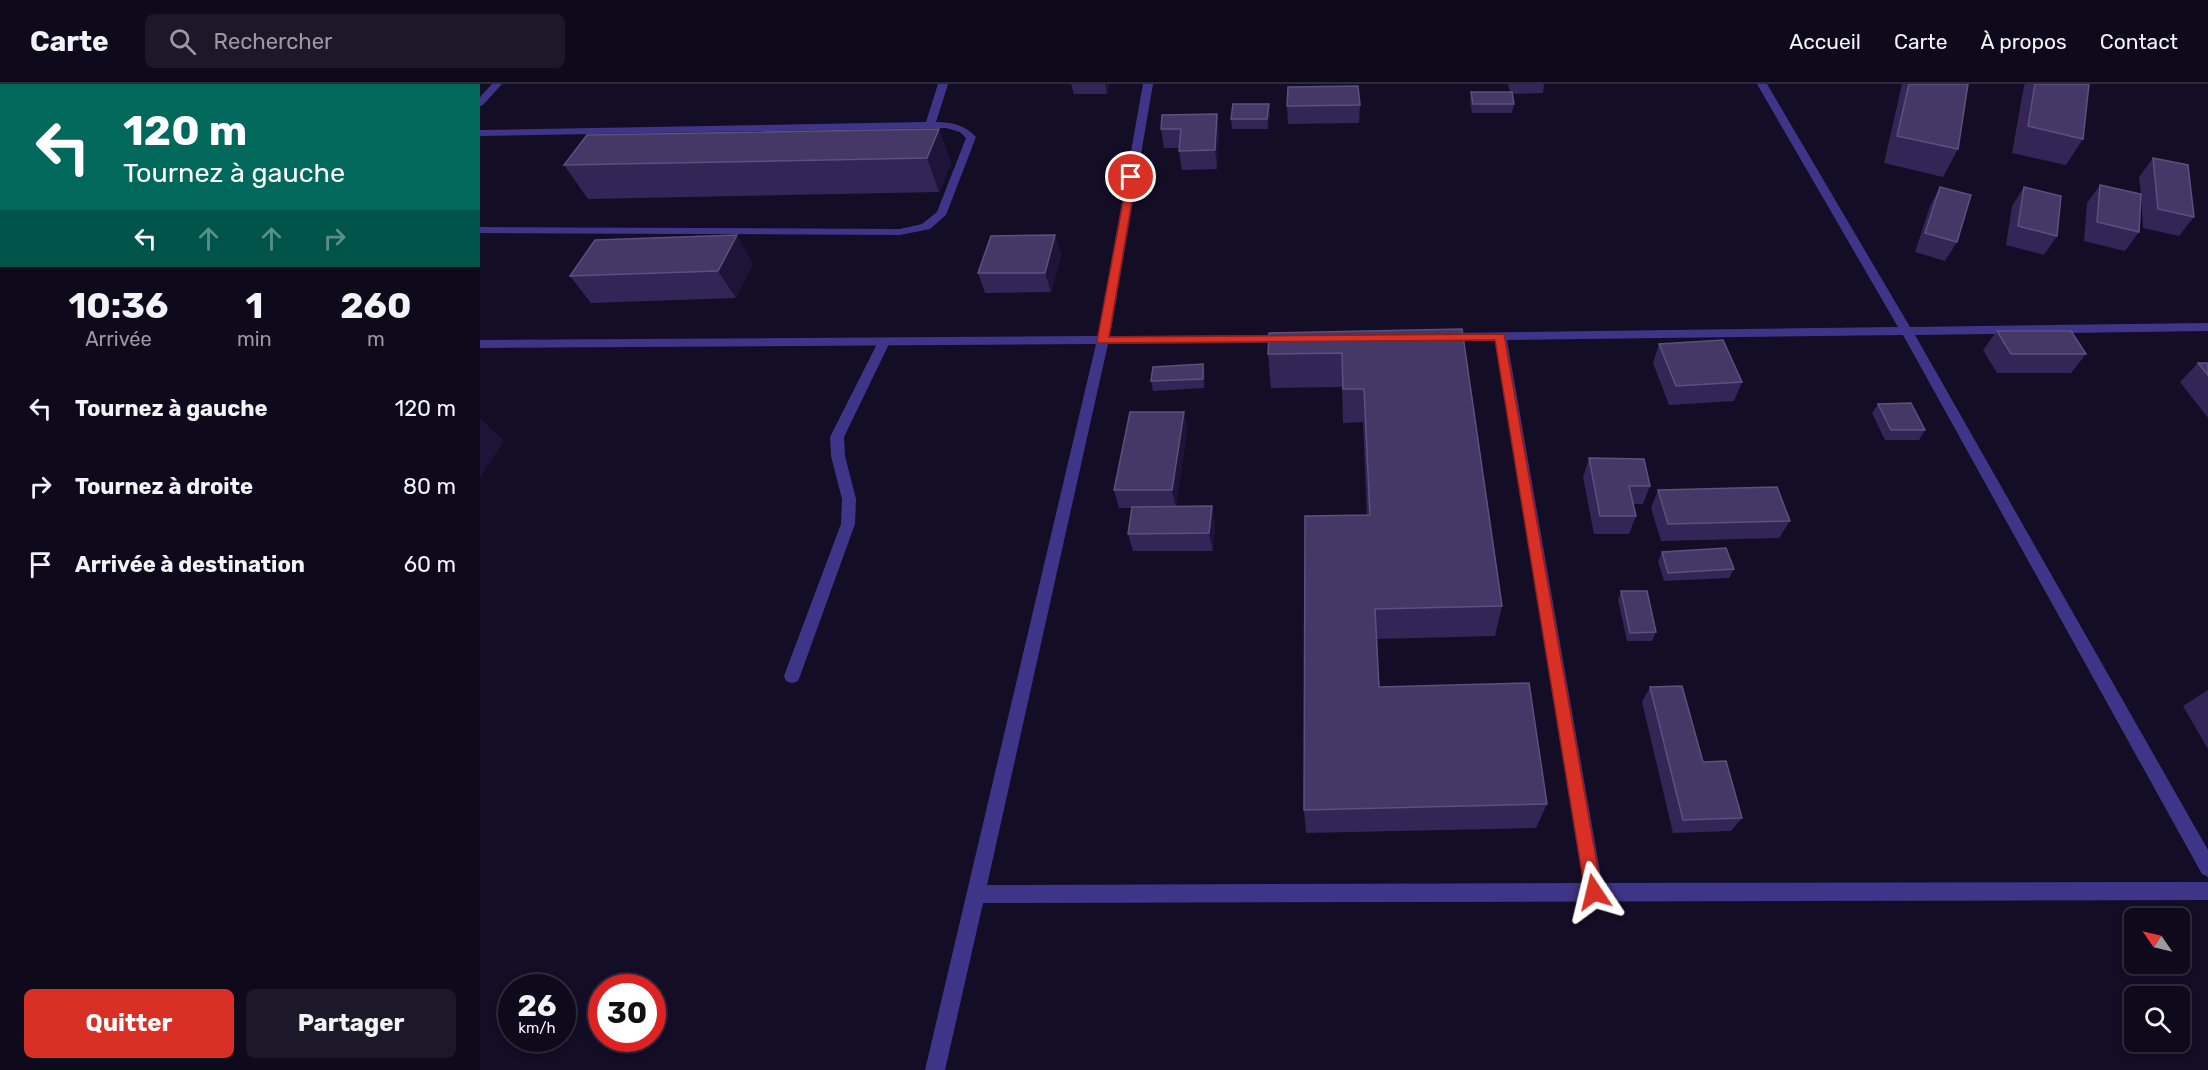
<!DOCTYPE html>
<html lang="fr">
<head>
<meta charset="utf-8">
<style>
	:root { --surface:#0e0a1c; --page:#1c1829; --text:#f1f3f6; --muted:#9b9aa3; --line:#2e2b3b; --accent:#d93025 }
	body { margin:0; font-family:Rubik,sans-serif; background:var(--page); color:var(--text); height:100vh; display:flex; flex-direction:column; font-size:22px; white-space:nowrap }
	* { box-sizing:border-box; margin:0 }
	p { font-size:20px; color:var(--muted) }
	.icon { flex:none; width:33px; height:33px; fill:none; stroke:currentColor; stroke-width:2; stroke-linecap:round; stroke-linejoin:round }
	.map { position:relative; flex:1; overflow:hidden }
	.sheet { display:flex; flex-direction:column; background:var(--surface); width:480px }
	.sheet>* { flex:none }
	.top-card { background:#00695c; color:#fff; overflow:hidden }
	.needle { width:39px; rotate:304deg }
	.fabs { position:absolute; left:1644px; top:824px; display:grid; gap:12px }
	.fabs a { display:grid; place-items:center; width:66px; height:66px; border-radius:9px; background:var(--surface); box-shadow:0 3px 9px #0003,0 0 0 2px var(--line); font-size:30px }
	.speed { position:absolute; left:18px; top:890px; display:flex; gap:12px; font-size:30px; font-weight:700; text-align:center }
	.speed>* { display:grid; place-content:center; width:78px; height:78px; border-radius:50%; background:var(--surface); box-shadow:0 3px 9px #0003,0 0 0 2px var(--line); line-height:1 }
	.speed small { font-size:15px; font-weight:400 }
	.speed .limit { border:9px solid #d22; background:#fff; color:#111 }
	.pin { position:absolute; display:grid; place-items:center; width:51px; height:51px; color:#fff; margin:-26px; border:3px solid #fff; border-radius:50%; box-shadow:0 2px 6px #0007 }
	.me { position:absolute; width:66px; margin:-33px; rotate:350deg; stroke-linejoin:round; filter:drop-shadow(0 0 4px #0008) }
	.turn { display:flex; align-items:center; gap:21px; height:126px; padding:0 24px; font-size:27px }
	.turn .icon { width:78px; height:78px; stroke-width:2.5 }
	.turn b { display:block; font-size:42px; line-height:51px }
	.lanes { display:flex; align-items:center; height:57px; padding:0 24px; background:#0003; justify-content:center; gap:30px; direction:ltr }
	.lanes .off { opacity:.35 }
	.eta { display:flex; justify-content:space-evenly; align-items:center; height:102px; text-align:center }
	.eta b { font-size:36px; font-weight:700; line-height:42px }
	.primary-button { display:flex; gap:12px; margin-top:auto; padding:12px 24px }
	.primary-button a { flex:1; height:69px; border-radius:9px; background:var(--accent); color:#fff; font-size:24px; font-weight:700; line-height:69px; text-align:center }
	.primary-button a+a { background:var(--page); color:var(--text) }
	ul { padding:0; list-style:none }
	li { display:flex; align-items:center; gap:18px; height:78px; padding:0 24px }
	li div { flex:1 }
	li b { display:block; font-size:22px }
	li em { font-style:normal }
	header { display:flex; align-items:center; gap:36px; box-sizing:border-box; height:84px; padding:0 30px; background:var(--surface); border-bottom:2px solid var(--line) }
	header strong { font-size:28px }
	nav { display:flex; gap:33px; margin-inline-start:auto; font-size:21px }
	.search { width:420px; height:54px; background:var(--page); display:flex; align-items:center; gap:15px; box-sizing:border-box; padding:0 21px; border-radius:9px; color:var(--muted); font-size:22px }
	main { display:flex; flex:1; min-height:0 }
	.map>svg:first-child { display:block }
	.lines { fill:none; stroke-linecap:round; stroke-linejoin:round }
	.lane { fill:#3f3588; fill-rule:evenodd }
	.street { fill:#3f3588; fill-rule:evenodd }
	.wall { fill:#332555 }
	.shaded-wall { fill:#1e143a }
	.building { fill:#453867; stroke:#5c507f; stroke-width:1.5 }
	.route { fill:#d93025; stroke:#8d1f18; stroke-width:1.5 }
</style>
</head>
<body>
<header>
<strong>Carte</strong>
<div class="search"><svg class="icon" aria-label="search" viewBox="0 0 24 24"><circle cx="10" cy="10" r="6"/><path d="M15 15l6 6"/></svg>Rechercher</div>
<nav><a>Accueil</a><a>Carte</a><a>À propos</a><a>Contact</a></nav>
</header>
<main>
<section class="sheet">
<div class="top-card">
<div class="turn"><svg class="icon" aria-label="left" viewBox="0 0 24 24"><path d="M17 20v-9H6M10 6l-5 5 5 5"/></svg><div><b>120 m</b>Tournez à gauche</div></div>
<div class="lanes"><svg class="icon" aria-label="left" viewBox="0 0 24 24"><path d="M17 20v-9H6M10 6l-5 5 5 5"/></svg><svg class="icon off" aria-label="ahead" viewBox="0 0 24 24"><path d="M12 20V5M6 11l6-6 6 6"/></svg><svg class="icon off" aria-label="ahead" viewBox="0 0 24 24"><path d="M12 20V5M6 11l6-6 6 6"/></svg><svg class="icon off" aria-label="right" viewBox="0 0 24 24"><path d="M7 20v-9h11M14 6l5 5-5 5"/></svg></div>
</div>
<div class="eta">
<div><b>10:36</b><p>Arrivée</p></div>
<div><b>1</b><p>min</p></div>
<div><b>260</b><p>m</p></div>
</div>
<ul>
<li><svg class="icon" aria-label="left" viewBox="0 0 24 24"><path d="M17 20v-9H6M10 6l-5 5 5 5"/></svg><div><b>Tournez à gauche</b></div><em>120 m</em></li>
<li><svg class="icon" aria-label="right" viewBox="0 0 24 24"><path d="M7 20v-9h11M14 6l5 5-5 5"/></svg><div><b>Tournez à droite</b></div><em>80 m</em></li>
<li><svg class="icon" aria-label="arrive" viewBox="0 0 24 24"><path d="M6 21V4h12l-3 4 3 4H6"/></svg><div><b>Arrivée à destination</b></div><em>60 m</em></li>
</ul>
<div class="primary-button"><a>Quitter</a><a>Partager</a></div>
</section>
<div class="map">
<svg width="1728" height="986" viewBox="0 0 1728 986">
	<rect width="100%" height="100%" fill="#130d26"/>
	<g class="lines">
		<path class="lane" d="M12,0H22L3,21L0,22V13Z
			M458,0H468L456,38C471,38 485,41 496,53L466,131L450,145L420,151L0,149V143L420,145L442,140L457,128L486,54L480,48L466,44L0,52V46L446,38Z
			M404,254L410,258L364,353L365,372L376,415L375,440L320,592L318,597L312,599L306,597L304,592L361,440L362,415L351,372L350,353L398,258Z"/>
		<path class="street" d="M663,0H673L630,252L810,251L816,255L810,259L628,260L507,801L1103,799L1015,256L963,257L957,253L963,249L1418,243L1277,0H1287L1430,243L1728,239V247L1435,251L1728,766V793L1722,790L1423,251L1027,256L1122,799L1728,798V816L503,819L465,986H445L616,260L0,264V256L618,252Z"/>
	</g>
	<path class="wall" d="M591,0H629L627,10H594Z
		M1028,0H1064L1063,9L1032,10L1034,20L1032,29H992L990,17L991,8H1030Z
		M1422,0H1488L1478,65L1463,93L1404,79Z
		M1545,0H1609L1603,55L1586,81L1532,69L1544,2Z
		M880,21L879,39L808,40L807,22Z
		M790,29L788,45H752L751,35Z
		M737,30L739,48L737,85L702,86L699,67V64H684L681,45Z
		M459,45L471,79L459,108L108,115L84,81Z
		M1673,74L1714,133L1699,152L1663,144L1661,111L1659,148L1645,167L1604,157L1607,119L1620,101L1661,110L1659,93Z
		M1460,103L1477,158L1465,177L1435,168L1450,122Z
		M1544,103L1577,152L1564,171L1526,161L1532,122Z
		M575,151L581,171L571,208L505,209L498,189Z
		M273,179L256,214L111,219L90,192Z
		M982,245L1022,522L1015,552L897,555L899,603L1067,720L1056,744L826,749L824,726L887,431L883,338L863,339L862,303L791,304L788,270Z
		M1517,247L1606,270L1591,289H1517L1503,266Z
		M1179,260L1262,298L1254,317L1189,321L1173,279Z
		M1718,279H1728V334L1700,298Z
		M723,280L725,290L724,304L673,307L671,297Z
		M1398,320L1445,346L1439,356H1405L1392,329Z
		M704,328L707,347L696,422H732L735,440L733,467H653L648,450L652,424H639L634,406Z
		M1109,374L1170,402L1163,420H1153L1156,432L1149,450H1114L1103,393Z
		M1178,406L1310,437L1299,454L1181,457L1171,424Z
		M1182,468L1254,485L1249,494L1184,497L1178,477Z
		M1141,507L1176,548L1172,557H1147L1138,516Z
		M1170,603L1262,734L1251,747L1193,749L1162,618Z
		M1728,606V665L1703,622Z"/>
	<path class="shaded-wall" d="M625,0H629L627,10Z
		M789,20L790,29L788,45L787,35Z
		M737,30L739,48L737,85L735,66Z
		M459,45L471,79L459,108L447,74Z
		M257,151L273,179L256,214L238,187Z
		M575,151L581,171L571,208L565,189Z
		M723,280L725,290L724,304L723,295Z
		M704,328L707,347L696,424L692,406Z
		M0,334L24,357L0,393Z
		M732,422L735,440L733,467L729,449Z"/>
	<path class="building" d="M1429,0H1488L1478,65L1417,52Z
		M1555,0H1609L1603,55L1548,42Z
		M878,2L880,21L807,22L808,3Z
		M991,8H1032L1034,20H993Z
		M753,20H789L787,35H751Z
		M737,30L735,66L699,67L701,45H681L682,31Z
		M459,45L447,74L84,81L107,51Z
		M1673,74L1708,81L1714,133L1678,125Z
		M1620,101L1661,110L1659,148L1617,138Z
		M1460,103L1491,111L1477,158L1445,149Z
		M1544,103L1581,112L1577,152L1538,142Z
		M257,151L238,187L90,192L115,156Z
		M575,151L565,189H498L511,152Z
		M982,245L1022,522L895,525L899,603L1049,599L1067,720L824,726L825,432L890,431L884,305H863L862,269L788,270L789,249Z
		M1517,247H1591L1606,270H1531Z
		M1243,256L1262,298L1196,302L1179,260Z
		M1718,279H1728V291Z
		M723,280V295L671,297L673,283Z
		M1431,319L1445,346H1411L1398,320Z
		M650,328H704L692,406H634Z
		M1109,374L1164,375L1170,402H1149L1156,432H1120Z
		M1297,403L1310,437L1188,440L1178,406Z
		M732,422L729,449L648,450L652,423Z
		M1246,464L1254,485L1188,489L1182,468Z
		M1141,507H1167L1176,548L1150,549Z
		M1202,602L1223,678L1246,677L1262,734L1203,736L1170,603Z"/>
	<path class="route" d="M648,91L656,93L629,253L1024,250L1122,808L1120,814L1114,817L1108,814L1105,808L1015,256L619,259L617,257Z"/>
</svg>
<div class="fabs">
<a><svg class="needle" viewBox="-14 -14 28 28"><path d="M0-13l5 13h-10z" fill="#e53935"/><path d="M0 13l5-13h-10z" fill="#9b9aa3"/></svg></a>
<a><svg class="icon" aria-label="search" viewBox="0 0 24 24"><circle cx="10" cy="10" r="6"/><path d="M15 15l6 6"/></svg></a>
</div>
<div class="speed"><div>26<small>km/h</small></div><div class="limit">30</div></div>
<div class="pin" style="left:651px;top:93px;background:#d93025"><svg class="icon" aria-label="arrive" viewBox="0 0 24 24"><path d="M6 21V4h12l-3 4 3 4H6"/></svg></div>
<svg class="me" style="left:1114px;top:808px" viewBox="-20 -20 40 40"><path d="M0-17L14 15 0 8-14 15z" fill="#d93025" stroke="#fff" stroke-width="4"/></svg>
</div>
</main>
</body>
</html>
